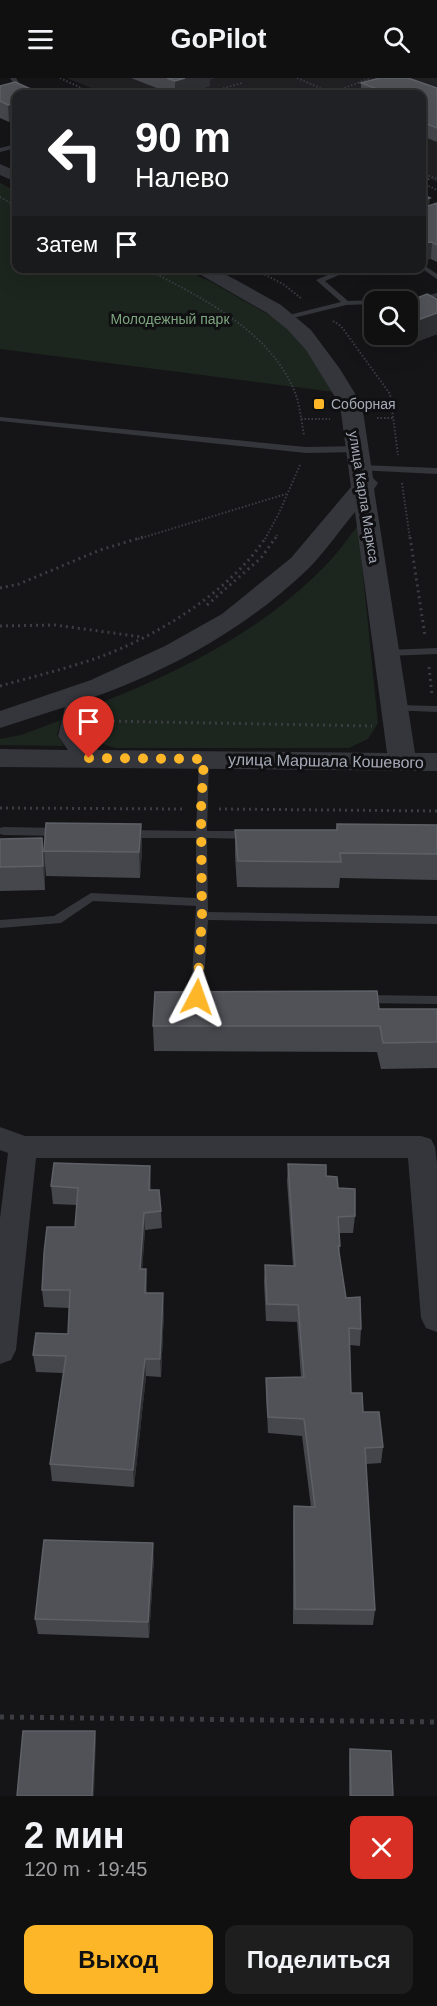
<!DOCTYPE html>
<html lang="ru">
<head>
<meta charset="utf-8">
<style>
	:root { --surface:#101011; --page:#1e1e1f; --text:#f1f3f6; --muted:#9c9d9f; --line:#303031; --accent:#fcb628 }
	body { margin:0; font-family:Helvetica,sans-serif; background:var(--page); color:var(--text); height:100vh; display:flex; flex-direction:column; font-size:22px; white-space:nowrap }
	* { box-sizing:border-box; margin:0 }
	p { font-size:20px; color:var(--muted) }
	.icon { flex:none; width:33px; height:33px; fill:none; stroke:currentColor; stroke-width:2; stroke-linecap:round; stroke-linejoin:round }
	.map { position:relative; height:1718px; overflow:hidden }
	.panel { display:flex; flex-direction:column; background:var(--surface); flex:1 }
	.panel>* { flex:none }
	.hud { position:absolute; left:12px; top:12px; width:414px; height:183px; border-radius:12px; box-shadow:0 6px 24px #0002,0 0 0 2px var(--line); background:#202124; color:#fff; overflow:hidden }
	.tools { position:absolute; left:364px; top:213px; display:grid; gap:12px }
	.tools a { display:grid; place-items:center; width:54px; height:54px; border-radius:12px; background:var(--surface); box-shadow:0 6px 24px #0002,0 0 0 2px var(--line); font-size:30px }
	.pin { position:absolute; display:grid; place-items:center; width:51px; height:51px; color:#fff; margin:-62px -26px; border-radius:50% 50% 50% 0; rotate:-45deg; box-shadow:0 0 6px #0007 }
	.pin .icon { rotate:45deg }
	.me { position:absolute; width:66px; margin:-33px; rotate:4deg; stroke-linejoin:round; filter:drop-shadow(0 0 4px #0008) }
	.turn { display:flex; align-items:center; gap:21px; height:126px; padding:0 24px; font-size:27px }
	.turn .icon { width:78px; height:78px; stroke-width:2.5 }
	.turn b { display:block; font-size:42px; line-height:51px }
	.then { display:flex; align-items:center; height:57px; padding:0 24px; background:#0003; gap:12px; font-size:22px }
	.round { display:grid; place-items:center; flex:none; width:63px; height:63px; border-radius:12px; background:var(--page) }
	.headline { display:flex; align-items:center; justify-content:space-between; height:102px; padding:0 24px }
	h1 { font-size:36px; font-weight:600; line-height:45px }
	.primary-button { display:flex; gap:12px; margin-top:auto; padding:12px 24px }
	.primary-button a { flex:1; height:69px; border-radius:12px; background:var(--accent); color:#111; font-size:24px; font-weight:600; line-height:69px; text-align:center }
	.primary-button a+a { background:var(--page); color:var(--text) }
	header { display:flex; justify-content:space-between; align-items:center; height:78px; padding:0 24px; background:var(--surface); font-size:27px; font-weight:600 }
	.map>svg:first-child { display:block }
	.built { fill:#212124 }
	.green { fill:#1c251e }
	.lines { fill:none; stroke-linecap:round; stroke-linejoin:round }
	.path-far2 { stroke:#3b3d43; stroke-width:2; stroke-dasharray:1.5 2; stroke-linecap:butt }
	.path-far1 { stroke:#3b3d43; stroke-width:3; stroke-dasharray:2 4; stroke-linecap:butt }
	.path { stroke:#3b3d43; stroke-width:5; stroke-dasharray:4 6; stroke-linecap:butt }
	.service { fill:#35363c; fill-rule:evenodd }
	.minor { fill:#35363c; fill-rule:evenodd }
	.tertiary { fill:#35363c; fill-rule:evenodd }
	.wall { fill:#46474c }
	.shaded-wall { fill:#2e2f32 }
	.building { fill:#515258; stroke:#5e6067; stroke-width:1.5 }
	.route { stroke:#fcb628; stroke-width:10; stroke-dasharray:0 18 }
	.poi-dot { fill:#fcb628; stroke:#101012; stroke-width:2 }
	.labels { text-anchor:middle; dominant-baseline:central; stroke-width:6; stroke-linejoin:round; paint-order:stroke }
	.far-park-label { font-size:14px; fill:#7ca47e; stroke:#101012 }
	.far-poi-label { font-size:14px; fill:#a6abb8; stroke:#101012; text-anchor:start }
	.far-street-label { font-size:14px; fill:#a6abb8; stroke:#101012 }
	.street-label { font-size:16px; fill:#a6abb8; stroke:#101012 }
</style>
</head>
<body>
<header><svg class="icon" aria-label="menu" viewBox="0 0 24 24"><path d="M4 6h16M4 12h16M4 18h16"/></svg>GoPilot<svg class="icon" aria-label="search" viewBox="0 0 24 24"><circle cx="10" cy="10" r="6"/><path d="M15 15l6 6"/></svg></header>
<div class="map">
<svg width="437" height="1718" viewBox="0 0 437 1718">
	<rect width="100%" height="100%" fill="#151517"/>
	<path class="built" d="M67,0H437V104L422,97V16H105Z"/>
	<path class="green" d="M0,105L16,113V190L181,191L210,203L278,242L305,265L334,314L0,271Z
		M358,447L378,645L368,661L349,670H115L91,662L86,646L92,628C179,595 261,554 326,487C338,475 348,460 358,447Z
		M61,642L57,657L64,668L0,667V661L21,657Z"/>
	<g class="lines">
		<path class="path-far2" d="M60,0L94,16
			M297,0L329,14
			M203,16L242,5
			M328,16L371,0
			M422,95L437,101
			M422,105L437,112
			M0,119L16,128
			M144,190C199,218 269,252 294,312C300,326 301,342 304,357
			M252,190L283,206L302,221
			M333,243L341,248L390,316L398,377
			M377,340H393
			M301,341H330
			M402,405L410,461
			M138,461L286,416
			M265,461L279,435L300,387
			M275,461L277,457"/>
		<path class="path-far1" d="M410,459L425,558
			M0,510L19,506L100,472L143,459
			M207,527L261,480L276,459
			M0,548L55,547L142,559
			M429,589L432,617
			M0,608C32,599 65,591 97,580C156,559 231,513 266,459
			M101,643L372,648
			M0,730L184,731
			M219,731L437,733"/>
		<path class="path" d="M0,1639L437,1644"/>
		<path class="service" d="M10,0H16L26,16H20Z
			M16,66V70L0,74V70Z
			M422,186L437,196V201L421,190Z
			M344,190H355L325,203L348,223L375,222L378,224H375V226L346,227L289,241V237L341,224L316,202Z
			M437,215V219L408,225L398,224Z
			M0,339L306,369L361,368L365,371L361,374L306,375L0,343Z
			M360,387L437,390V396L357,392V388Z
			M437,570V576L387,578L382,575L387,572Z
			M394,627L437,628V634L390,632L389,630L390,628Z
			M204,678L209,681L207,753H250L256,757L250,761L207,760L208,834L437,838V846L208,842L203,915L212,916L214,919L212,922C206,924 199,924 193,922L191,919L196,828L93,823L61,845L0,850V842L54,838L91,815L196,820V760H126L120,756L126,752L196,753L199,681Z
			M3,749L61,750L67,754L61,758L3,757L0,756V750Z
			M363,917L437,918V926L363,925L359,924L357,921L359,918Z"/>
		<path class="minor" d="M0,1049L25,1058H421L431,1061L435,1069L437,1085V1254L426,1250L421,1240L408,1080H36L16,1272L11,1282L0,1286V1140L8,1075L0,1072Z"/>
		<path class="tertiary" d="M0,86L16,93V104L0,97Z
			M189,190H213L238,203L281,227L311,252L340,291L362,327L373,400L378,405L374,411L415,675H437V693L0,689V671L68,672L58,658L65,629L0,650V633L91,602L165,568L222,536L291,480L351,409L340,327L306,272L287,251L267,235ZM355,434L387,675L98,672L86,657L94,619C171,592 249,548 308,491C325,474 339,453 355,434Z"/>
	</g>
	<path class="wall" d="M131,0H215L210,1V8L179,16H172Z
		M361,5L437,10V64L422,58V16H361Z
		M0,8L16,16V45L13,44H9L0,40Z
		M422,98L428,101L427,117L425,118L429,128L437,125V184L431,181L422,182Z
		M303,190H336L316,197Z
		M437,221V256L408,267L387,256H408V224Z
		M141,746L142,772L140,800L46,798L44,773Z
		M337,746L437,747V802L340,800L339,810L237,809L235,778V752H336Z
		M42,760L45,784V812L0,813V761Z
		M379,931H437V990L381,991L377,974L154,973L153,948Z
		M288,1086L326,1098L338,1110L355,1138L353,1155H339L340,1168L339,1179L346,1220L361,1251L360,1268L350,1267L351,1315L363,1334L383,1369L381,1385L366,1386L375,1532L373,1547L293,1546V1444L294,1428L311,1429L302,1358L268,1355L266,1316V1300L301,1299L297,1244L266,1243L264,1204L265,1187L293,1188L287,1103Z
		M151,1106V1112L161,1133L162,1150L145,1152L142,1191H146L147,1215L164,1233L161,1299L146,1298L134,1409L52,1403L50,1386L63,1295L36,1294L33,1277L68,1256L69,1230L44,1229L42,1212L75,1149L77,1127L53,1126L51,1108Z
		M154,1481L149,1560L38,1556L35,1541Z
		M350,1671L393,1718H349V1682Z"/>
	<path class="shaded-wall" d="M185,0H215L210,1V8L179,16H175V3Z
		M11,26L13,44H9L8,27Z
		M428,101L427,117L422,119V103Z
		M430,120L428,136L422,138V123Z
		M432,164L431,181L422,182L423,165Z
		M317,190H336L316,197Z
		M437,235V256L408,267L410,245Z
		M141,746L142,772L140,800L139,774Z
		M42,760L45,784V812L43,788Z
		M150,1088L151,1106L150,1130L149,1112Z
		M144,1135L145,1152L141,1208L140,1191Z
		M146,1191L147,1209L145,1232V1215Z
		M163,1215L164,1233L161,1299L160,1281Z
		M145,1281L146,1298L134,1409L133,1392Z
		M153,1465L154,1481L149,1560L148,1544Z
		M95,1653L96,1664L94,1718H92Z"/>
	<path class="building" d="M167,0H185L175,3Z
		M380,0H408L437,10V50L422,44V16H377L385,14L361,5Z
		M15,4L42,16H16V28L11,26L8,27L0,23V8Z
		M422,98L428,101L422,103Z
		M422,116L430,120L422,123Z
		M422,123V130L437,125V167L432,164L422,165Z
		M427,216L437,221V235L410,245L408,244V224H407Z
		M46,745L141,746L139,774L44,773Z
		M337,746L437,747V776L340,775L341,784L238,783L235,752H337Z
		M42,760L43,788L0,789V761Z
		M377,913L379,931H437V964L383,965L380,948H153L155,914Z
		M54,1085L150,1088L149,1112H159L161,1133L144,1135L140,1191H146L145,1215H163L160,1281H145L133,1392L50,1386L66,1278L33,1277L36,1255L68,1256L70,1212H42L44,1175L47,1149H75L78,1110L51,1108Z
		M288,1086L326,1087V1098L337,1099L338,1110L355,1111V1138L338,1139L340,1168H338L346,1220L360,1219L361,1251L349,1250L351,1315H362L363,1334H379L383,1369L365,1370L375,1532L295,1531L294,1428L315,1429L304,1341L268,1339L266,1300L304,1299L298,1227L267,1226L265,1187L295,1188Z
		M44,1462L153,1465L148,1544L35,1541Z
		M23,1653H95L92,1718H17Z
		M350,1671L391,1673L393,1718H351Z"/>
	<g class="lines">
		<path class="route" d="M89,680L204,681L201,731L202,838L197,919"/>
	</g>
	<rect class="poi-dot" x="313" y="320" width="12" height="12" rx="3"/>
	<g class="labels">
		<g class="far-park-label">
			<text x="170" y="241">Молодежный парк</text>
		</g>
		<g class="far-poi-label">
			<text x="331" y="326">Соборная</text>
		</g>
		<g class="far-street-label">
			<text transform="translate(364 419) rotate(81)">улица Карла Маркса</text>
		</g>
		<g class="street-label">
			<text transform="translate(326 683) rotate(1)">улица Маршала Кошевого</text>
		</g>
	</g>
</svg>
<div class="tools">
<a><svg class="icon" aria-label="search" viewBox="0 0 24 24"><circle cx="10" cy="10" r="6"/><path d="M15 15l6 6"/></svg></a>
</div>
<div class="pin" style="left:89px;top:680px;background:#d93025"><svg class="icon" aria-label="arrive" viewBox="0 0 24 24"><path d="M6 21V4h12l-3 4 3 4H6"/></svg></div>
<svg class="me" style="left:197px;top:919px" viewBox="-20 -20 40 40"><path d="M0-17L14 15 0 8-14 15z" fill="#fcb628" stroke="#fff" stroke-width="4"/></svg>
<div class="hud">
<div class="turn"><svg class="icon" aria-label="left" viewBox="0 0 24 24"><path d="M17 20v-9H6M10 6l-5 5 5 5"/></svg><div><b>90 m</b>Налево</div></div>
<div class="then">Затем<svg class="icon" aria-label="arrive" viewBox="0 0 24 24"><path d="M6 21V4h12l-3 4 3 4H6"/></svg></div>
</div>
</div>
<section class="panel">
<div class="headline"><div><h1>2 мин</h1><p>120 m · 19:45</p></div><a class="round" style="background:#d93025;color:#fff"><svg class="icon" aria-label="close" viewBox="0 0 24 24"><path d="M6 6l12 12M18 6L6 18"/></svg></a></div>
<div class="primary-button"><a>Выход</a><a>Поделиться</a></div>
</section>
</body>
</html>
